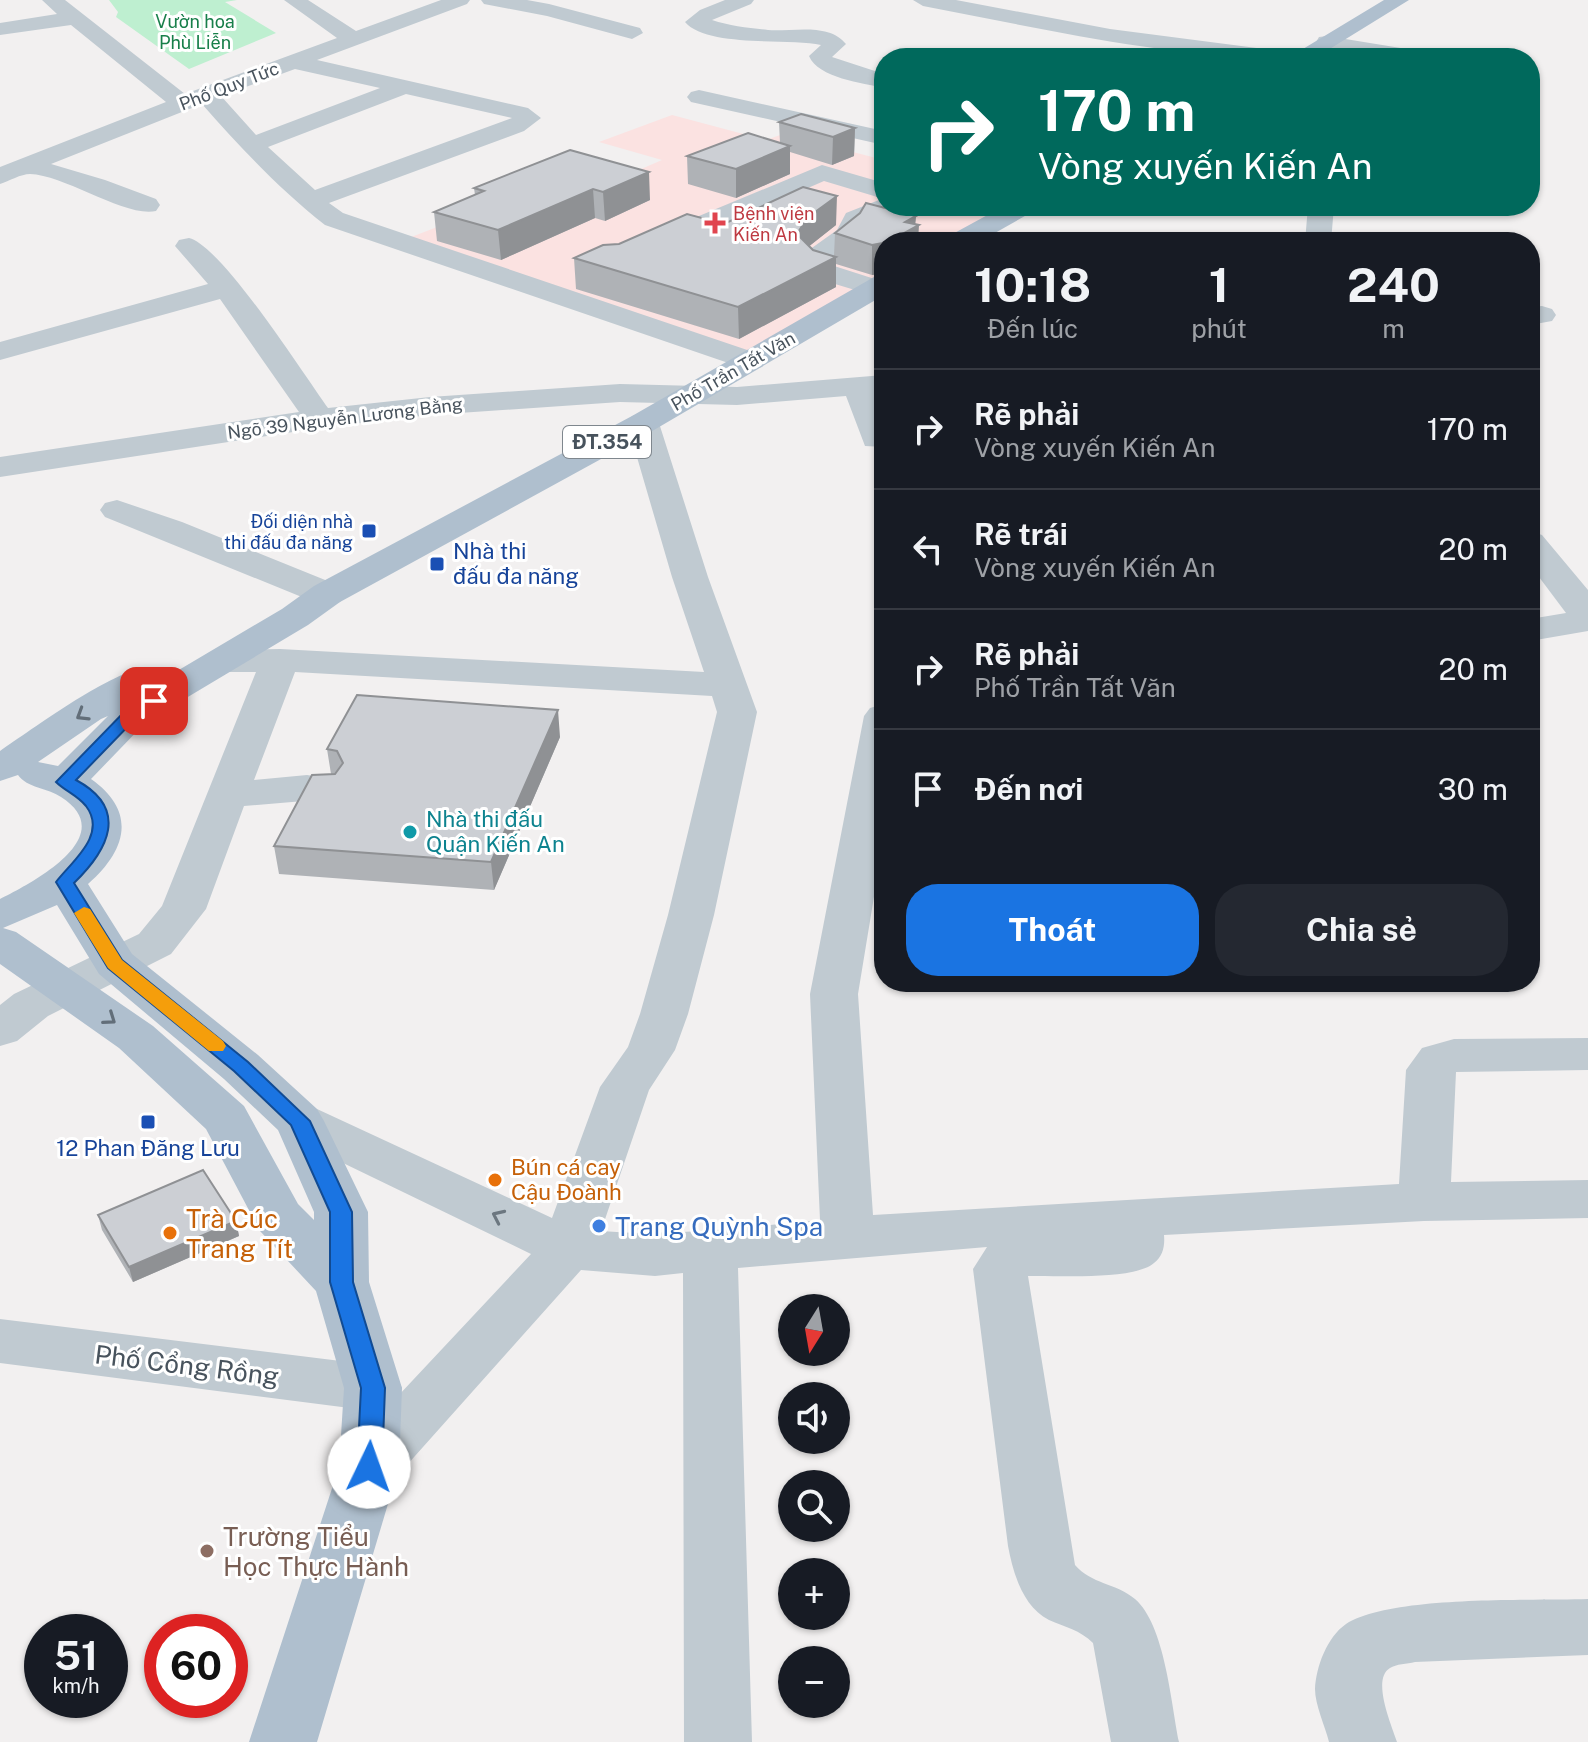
<!DOCTYPE html>
<html lang="vi">
<head>
<meta charset="utf-8">
<style>
	:root { --surface:#171b24; --page:#242831; --text:#f1f3f6; --muted:#9ea1a6; --line:#363941; --accent:#1a74e2 }
	body { margin:0; font-family:"Public Sans",sans-serif; background:var(--page); color:var(--text); height:100vh; display:flex; flex-direction:column; font-size:30px; white-space:nowrap }
	* { box-sizing:border-box; margin:0 }
	p { font-size:26px; color:var(--muted) }
	.icon { flex:none; width:44px; height:44px; fill:none; stroke:currentColor; stroke-width:2; stroke-linecap:round; stroke-linejoin:round }
	.map { position:relative; flex:1; overflow:hidden }
	.panel { position:absolute; left:874px; top:232px; width:666px; height:760px; display:flex; flex-direction:column; background:var(--surface); border-radius:32px; box-shadow:0 2px 6px #0004 }
	.panel>* { flex:none }
	.banner { position:absolute; left:874px; top:48px; width:666px; height:168px; border-radius:32px; box-shadow:0 2px 6px #0004; background:#00695c; color:#fff; overflow:hidden }
	.needle { width:52px; rotate:191deg }
	.tools { position:absolute; left:778px; top:1294px; display:grid; gap:16px }
	.tools a { display:grid; place-items:center; width:72px; height:72px; border-radius:50%; background:var(--surface); box-shadow:0 2px 6px #0004; font-size:40px }
	.speed { position:absolute; left:24px; top:1614px; display:flex; gap:16px; font-size:40px; font-weight:700; text-align:center }
	.speed>* { display:grid; place-content:center; width:104px; height:104px; border-radius:50%; background:var(--surface); box-shadow:0 2px 6px #0004; line-height:1 }
	.speed small { font-size:20px; font-weight:400 }
	.speed .limit { border:12px solid #d22; background:#fff; color:#111 }
	.pin { position:absolute; display:grid; place-items:center; width:68px; height:68px; color:#fff; margin:-34px; border-radius:16px; box-shadow:0 4px 12px #0006 }
	.me { position:absolute; width:88px; margin:-44px; rotate:3deg; stroke-linejoin:round; filter:drop-shadow(0 0 6px #0008) }
	.turn { display:flex; align-items:center; gap:28px; height:168px; padding:0 32px; font-size:36px }
	.turn .icon { width:104px; height:104px; stroke-width:2.5 }
	.turn b { display:block; font-size:56px; line-height:68px }
	.eta { display:flex; justify-content:space-evenly; align-items:center; height:136px; text-align:center }
	.eta b { font-size:48px; font-weight:700; line-height:56px }
	.action { display:flex; gap:16px; margin-top:auto; padding:16px 32px }
	.action a { flex:1; height:92px; border-radius:32px; background:var(--accent); color:#fff; font-size:32px; font-weight:700; line-height:92px; text-align:center }
	.action a+a { background:var(--page); color:var(--text) }
	ul { padding:0; list-style:none }
	li { display:flex; align-items:center; gap:24px; height:120px; padding:0 32px; border-top:2px solid var(--line) }
	li div { flex:1 }
	li b { display:block; font-size:30px }
	li em { font-style:normal }
	.map>svg:first-child { display:block }
	.medical { fill:#fbe2e1 }
	.green { fill:#beefd0 }
	.lines { fill:none; stroke-linecap:round; stroke-linejoin:round }
	.minor { fill:#c0cad1; fill-rule:evenodd }
	.major { fill:#afbfce; fill-rule:evenodd }
	.wall { fill:#afb2b6 }
	.shaded-wall { fill:#8f9194 }
	.building { fill:#cccfd4; stroke:#8f9194; stroke-width:2 }
	.oneway { stroke:#626e79 }
	.oneway2 { stroke:#6c7780 }
	.route { fill:#1a74e2; stroke:#114b93; stroke-width:2 }
	.slow { fill:#f59e0b }
	.health-dot { fill:#e0444e; stroke:#fff; stroke-width:3 }
	.transit-dot { fill:#1a4fb4; stroke:#fff; stroke-width:3 }
	.culture-dot { fill:#0f9aa8; stroke:#fff; stroke-width:3 }
	.food-dot { fill:#e8710a; stroke:#fff; stroke-width:3 }
	.shop-dot { fill:#3f7fe0; stroke:#fff; stroke-width:3 }
	.education-dot { fill:#8d6e63; stroke:#fff; stroke-width:3 }
	.labels { text-anchor:middle; dominant-baseline:central; stroke-width:6; stroke-linejoin:round; paint-order:stroke }
	.far-park-label { font-size:18px; fill:#187f4a; stroke:#fff }
	.far-street-label { font-size:18px; fill:#48535d; stroke:#fff }
	.far-health-label { font-size:18px; fill:#be3a42; stroke:#fff; text-anchor:start }
	.far-transit-label { font-size:18px; fill:#164399; stroke:#fff; text-anchor:end }
	.shield { fill:#fff; stroke:#7f878e; stroke-width:2 }
	.shield-label { font-size:20px; font-weight:bold; fill:#48535d }
	.transit-label { font-size:22px; fill:#164399; stroke:#fff; text-anchor:start }
	.culture-label { font-size:22px; fill:#0d838f; stroke:#fff; text-anchor:start }
	.food-label { font-size:22px; fill:#c56008; stroke:#fff; text-anchor:start }
	.near-food-label { font-size:26px; fill:#c56008; stroke:#fff; text-anchor:start }
	.near-shop-label { font-size:26px; fill:#366cbe; stroke:#fff; text-anchor:start }
	.near-street-label { font-size:26px; fill:#48535d; stroke:#fff }
	.near-education-label { font-size:26px; fill:#785e54; stroke:#fff; text-anchor:start }
</style>
</head>
<body>
<div class="map">
<svg width="1588" height="1742" viewBox="0 0 1588 1742">
	<rect width="100%" height="100%" fill="#f2f0f0"/>
	<path class="medical" d="M672,115L766,140L783,134L884,160V206H1015L951,242H884V279L746,356L401,241L571,175L604,185L662,160L599,142Z"/>
	<path class="green" d="M109,0H237L225,2L276,33L189,69L116,17L118,12Z"/>
	<g class="lines">
		<path class="minor" d="M42,0H65L185,94L337,38L284,0H308L356,31L441,0H470L467,4L317,60L528,108L541,118L524,131L329,203L343,213L762,355L766,361L762,367L751,370L740,367L325,225C279,189 240,147 202,104L51,164L105,180L156,199L160,205L156,211C126,218 65,175 30,174C21,174 9,181 0,184V167L166,102L71,25L0,35V23L57,14ZM295,69L380,88L256,135L221,96ZM406,94L512,118L315,190L268,147Z
			M481,0H527L549,4L640,28L643,33L632,39L547,16L484,4Z
			M725,0H754L751,4L712,20C730,26 749,28 768,30C791,32 829,22 846,44L832,57L884,74V88C863,83 818,78 809,56L821,45C790,38 707,48 685,22L700,10Z
			M913,0H956L1110,29L1279,51L1290,58C1166,58 1044,29 923,6Z
			M1327,36L1419,51L1430,58H1381L1319,47L1316,42L1319,37Z
			M699,90L884,131V145L691,102L687,97L691,92Z
			M822,165L884,183V199L824,181L666,250H646L642,244L646,238Z
			M879,200L884,201V206H891L888,214L866,224L858,240L828,264L884,282V294L875,296L815,278L811,272L804,270L800,264L809,250L837,230L846,213Z
			M1308,206H1334L1331,242H1305Z
			M189,238C222,246 304,375 328,408L430,397L620,384L737,387L884,375V393L876,394L884,416V447L865,446L846,396L737,405L620,402L430,415L319,428L0,477V457L299,412L220,299L0,360V342L208,284L175,246L179,240Z
			M1542,306L1552,309L1556,315L1552,321L1530,325V307Z
			M643,413L654,416L659,423L708,577L757,712L714,915L688,1014L675,1050L649,1090L601,1231C675,1237 746,1227 820,1220L810,994L864,716L870,708L884,704V836L858,994L873,1215L1399,1184L1406,1070L1422,1048L1454,1039L1588,1038V1070L1456,1072L1451,1182L1588,1180V1218L1424,1221L1164,1235C1165,1246 1163,1256 1154,1263C1133,1281 1057,1275 1028,1276L1075,1565C1091,1584 1116,1583 1135,1599C1165,1625 1171,1703 1179,1742H1111L1093,1643C1080,1630 1065,1627 1049,1620C1023,1607 1013,1573 1008,1546L973,1269L987,1247L738,1268L752,1742H684L683,1273L655,1276L581,1270L390,1484L369,1492L348,1484L339,1467L348,1450L389,1406L373,1411L0,1363V1319L373,1365L394,1372L402,1388L398,1396L531,1254L281,1133L274,1121L281,1109L299,1103L317,1109L552,1218L600,1087L628,1047L640,1014L668,915L717,712L712,696L295,672L254,780L307,775L339,780L345,789L339,798L244,806L206,909L171,954L48,1016L17,1041L0,1046V1005L14,994L139,934L162,906L256,672H222L208,669L203,661L208,653L222,650L280,649L704,672L672,577L627,423L632,416Z
			M117,500L182,522L340,586L345,594L340,602L327,605L314,602L105,517L100,510L105,503Z
			M1530,531L1542,535L1588,590V631L1530,641V619L1566,613L1530,565Z
			M1588,1599V1655L1415,1662C1407,1664 1396,1664 1390,1668C1371,1679 1392,1726 1397,1742H1329C1325,1726 1315,1705 1315,1689C1316,1667 1327,1637 1346,1624C1391,1595 1531,1601 1588,1599Z"/>
		<path class="major" d="M1384,0H1409L1315,58H1288Z
			M1004,206H1036L1032,212L979,242H946L949,236Z
			M884,275V295L654,430L340,602L308,625L146,722L91,779C138,812 126,851 88,884L132,954L258,1055L317,1109L324,1121L368,1212L369,1282L402,1388L399,1467L317,1742H249L339,1467L344,1388L316,1291L260,1231L206,1129L119,1048L0,964V899C32,883 122,836 61,797C48,788 27,788 18,775L0,781V751C34,728 106,675 143,668C150,666 155,668 162,670L167,677L282,609L314,586L632,416L874,277ZM108,716L58,766L38,762L101,719ZM57,905L99,974L224,1079L278,1130L314,1212V1220L298,1204L244,1106L153,1026L16,932L3,928Z"/>
	</g>
	<path class="wall" d="M779,122L855,128L854,156L832,165L790,152V174L736,198L688,184L687,156L780,143Z
		M570,150L650,200L605,221L595,218L501,260L437,241L434,212L475,195L474,188Z
		M916,216L915,224L884,242V273L872,275L836,264V287L739,339L576,289L574,258L619,244L724,224L836,225L809,246L813,250L834,256L835,233Z
		M560,737L494,890L279,874L274,846L331,774L327,749Z
		M98,1215L236,1221L239,1236L133,1282L102,1230Z"/>
	<path class="shaded-wall" d="M855,128L854,156L832,165L833,137Z
		M790,146V174L736,198V169Z
		M649,172L650,200L605,221L603,192Z
		M593,189L595,218L501,260L498,230Z
		M837,196L836,225L807,248L797,234L807,218Z
		M916,216L915,227L919,225L918,242H888L905,222Z
		M884,243V273L872,275V245Z
		M836,257V287L739,339L738,307Z
		M558,710L560,737L494,890L491,862Z
		M236,1221L239,1236L133,1282L129,1267Z"/>
	<path class="building" d="M801,114L855,128L833,137L779,122Z
		M748,133L790,146L736,169L687,156Z
		M570,150L649,172L603,192L593,189L498,230L434,212L484,191L474,188Z
		M803,187L837,196L807,218L797,234L813,250L836,257L738,307L574,258L603,245L619,244L687,214L724,224Z
		M866,203L916,216L905,222L919,225L888,242L872,245L835,233L860,213Z
		M357,695L558,710L491,862L274,846L312,775L335,774L343,763L337,751L327,749Z
		M203,1170L236,1221L129,1267L98,1215Z"/>
	<defs><path id="oneway-chevron" d="M-2-3.5L2.5 0L-2 3.5" fill="none" stroke-width="1.6" stroke-linecap="round" stroke-linejoin="round" transform="scale(2)"/></defs>
	<g class="oneway">
		<use href="#oneway-chevron" transform="translate(82 715) rotate(148)"/>
		<use href="#oneway-chevron" transform="translate(110 1019) rotate(35)"/>
	</g>
	<use class="oneway2" href="#oneway-chevron" transform="translate(498 1216) rotate(-155)"/>
	<path class="route" d="M154,696L162,701L160,704L137,717L76,780C130,809 108,850 74,883L122,960L248,1062L310,1121L352,1212L353,1282L385,1388L382,1467L378,1474L369,1477L361,1474L357,1467L361,1388L330,1282V1212L291,1125L234,1071L108,968L56,882C71,862 108,835 86,806C77,795 65,791 56,782L126,710Z"/>
	<path class="slow" d="M84,907L90,909L122,960L223,1041L226,1046L223,1051H209L108,968L74,913Z"/>
	<path class="health-dot" d="M711 211h8v8h8v8h-8v8h-8v-8h-8v-8h8z"/>
	<g class="transit-dot">
		<rect x="361" y="523" width="16" height="16" rx="4"/>
		<rect x="429" y="556" width="16" height="16" rx="4"/>
		<rect x="140" y="1114" width="16" height="16" rx="4"/>
	</g>
	<circle class="culture-dot" cx="410" cy="832" r="8"/>
	<g class="food-dot">
		<circle cx="495" cy="1180" r="8"/>
		<circle cx="170" cy="1233" r="8"/>
	</g>
	<circle class="shop-dot" cx="599" cy="1226" r="8"/>
	<circle class="education-dot" cx="207" cy="1551" r="8"/>
	<g class="labels">
		<g class="far-park-label">
			<text x="195" y="21">Vườn hoa<tspan x="195" dy="21">Phù Liễn</tspan></text>
		</g>
		<g class="far-street-label">
			<text transform="translate(229 86) rotate(-21)">Phố Quy Tức</text>
			<text transform="translate(733 371) rotate(-30)">Phố Trần Tất Văn</text>
			<text transform="translate(345 418) rotate(-7)">Ngõ 39 Nguyễn Lương Bằng</text>
		</g>
		<g class="far-health-label">
			<text x="733" y="213">Bệnh viện<tspan x="733" dy="21">Kiến An</tspan></text>
		</g>
		<g class="far-transit-label">
			<text x="353" y="521">Đối diện nhà<tspan x="353" dy="21">thi đấu đa năng</tspan></text>
		</g>
		<rect class="shield" x="563" y="426" width="88" height="32" rx="6"/>
		<g class="shield-label">
			<text x="607" y="442">ĐT.354</text>
		</g>
		<g class="transit-label">
			<text x="453" y="551">Nhà thi<tspan x="453" dy="25">đấu đa năng</tspan></text>
			<text x="148" y="1148" text-anchor="middle">12 Phan Đăng Lưu</text>
		</g>
		<g class="culture-label">
			<text x="426" y="819">Nhà thi đấu<tspan x="426" dy="25">Quận Kiến An</tspan></text>
		</g>
		<g class="food-label">
			<text x="511" y="1167">Bún cá cay<tspan x="511" dy="25">Cậu Đoành</tspan></text>
		</g>
		<g class="near-food-label">
			<text x="186" y="1218">Trà Cúc<tspan x="186" dy="30">Trang Tít</tspan></text>
		</g>
		<g class="near-shop-label">
			<text x="615" y="1226">Trang Quỳnh Spa</text>
		</g>
		<g class="near-street-label">
			<text transform="translate(187 1365) rotate(7)">Phố Cổng Rồng</text>
		</g>
		<g class="near-education-label">
			<text x="223" y="1536">Trường Tiểu<tspan x="223" dy="30">Học Thực Hành</tspan></text>
		</g>
	</g>
</svg>
<div class="tools">
<a><svg class="needle" viewBox="-14 -14 28 28"><path d="M0-13l5 13h-10z" fill="#e53935"/><path d="M0 13l5-13h-10z" fill="#9ea1a6"/></svg></a>
<a><svg class="icon" aria-label="sound" viewBox="0 0 24 24"><path d="M4 9h4l5-4v14l-5-4H4zM17 9q2 3 0 6"/></svg></a>
<a><svg class="icon" aria-label="search" viewBox="0 0 24 24"><circle cx="10" cy="10" r="6"/><path d="M15 15l6 6"/></svg></a>
<a>+</a>
<a>−</a>
</div>
<div class="speed"><div>51<small>km/h</small></div><div class="limit">60</div></div>
<div class="pin" style="left:154px;top:701px;background:#d93025"><svg class="icon" aria-label="arrive" viewBox="0 0 24 24"><path d="M6 21V4h12l-3 4 3 4H6"/></svg></div>
<svg class="me" style="left:369px;top:1467px" viewBox="-20 -20 40 40"><circle r="19" fill="#fff"/><path d="M0-13L10 11 0 6-10 11z" fill="#1a74e2"/></svg>
<div class="banner">
<div class="turn"><svg class="icon" aria-label="right" viewBox="0 0 24 24"><path d="M7 20v-9h11M14 6l5 5-5 5"/></svg><div><b>170 m</b>Vòng xuyến Kiến An</div></div>
</div>
<section class="panel">
<div class="eta">
<div><b>10:18</b><p>Đến lúc</p></div>
<div><b>1</b><p>phút</p></div>
<div><b>240</b><p>m</p></div>
</div>
<ul>
<li><svg class="icon" aria-label="right" viewBox="0 0 24 24"><path d="M7 20v-9h11M14 6l5 5-5 5"/></svg><div><b>Rẽ phải</b><p>Vòng xuyến Kiến An</p></div><em>170 m</em></li>
<li><svg class="icon" aria-label="left" viewBox="0 0 24 24"><path d="M17 20v-9H6M10 6l-5 5 5 5"/></svg><div><b>Rẽ trái</b><p>Vòng xuyến Kiến An</p></div><em>20 m</em></li>
<li><svg class="icon" aria-label="right" viewBox="0 0 24 24"><path d="M7 20v-9h11M14 6l5 5-5 5"/></svg><div><b>Rẽ phải</b><p>Phố Trần Tất Văn</p></div><em>20 m</em></li>
<li><svg class="icon" aria-label="arrive" viewBox="0 0 24 24"><path d="M6 21V4h12l-3 4 3 4H6"/></svg><div><b>Đến nơi</b></div><em>30 m</em></li>
</ul>
<div class="action"><a>Thoát</a><a>Chia sẻ</a></div>
</section>
</div>
</body>
</html>
